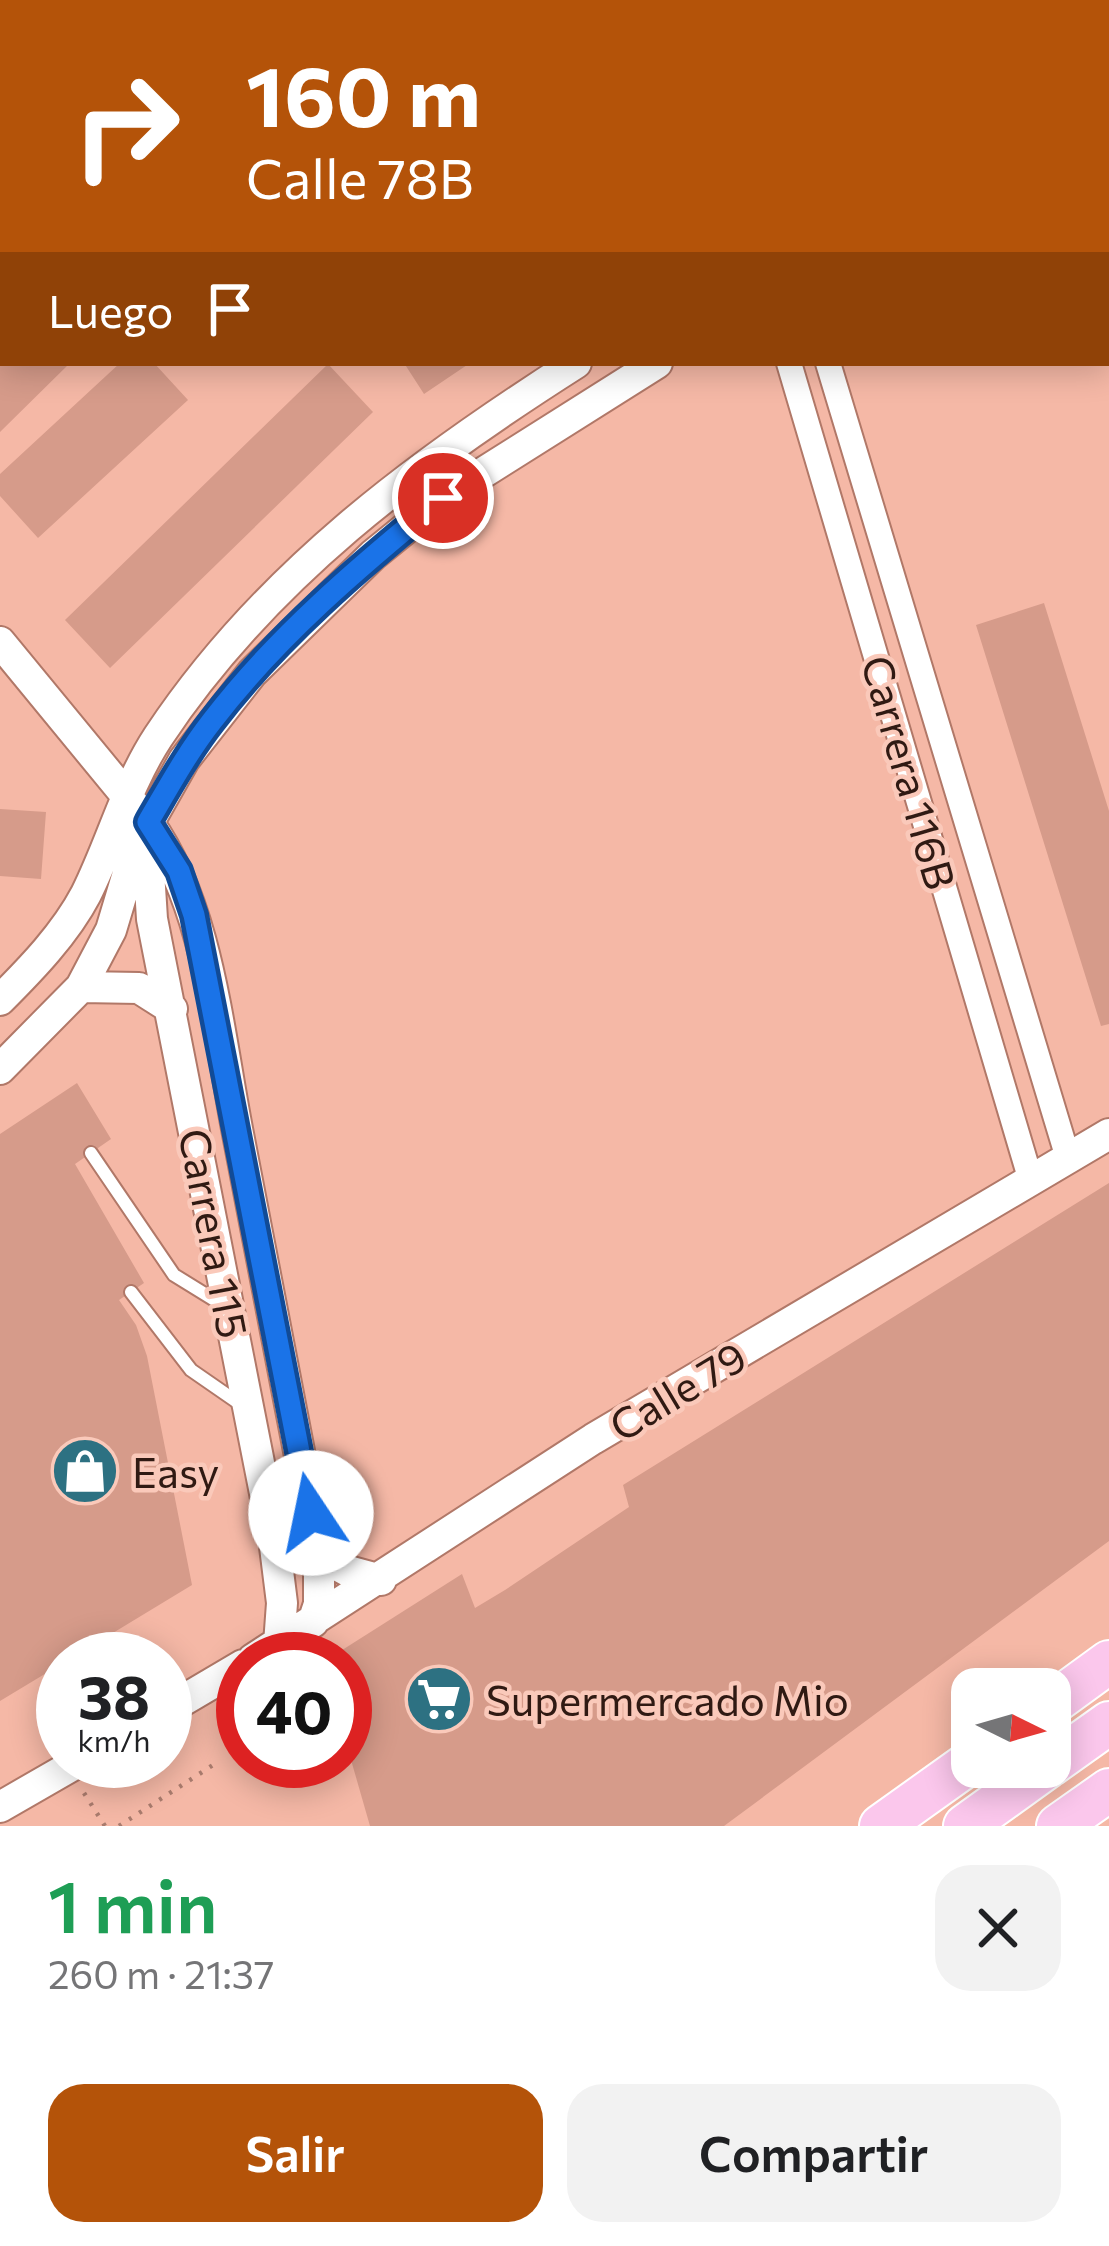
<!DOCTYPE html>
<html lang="es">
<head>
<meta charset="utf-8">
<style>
	:root { --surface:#fff; --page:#f2f2f2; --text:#202124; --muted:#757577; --accent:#b45309 }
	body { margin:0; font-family:Commissioner,sans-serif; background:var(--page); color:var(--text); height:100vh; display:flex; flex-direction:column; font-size:45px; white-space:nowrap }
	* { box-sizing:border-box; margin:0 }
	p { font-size:39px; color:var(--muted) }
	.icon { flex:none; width:66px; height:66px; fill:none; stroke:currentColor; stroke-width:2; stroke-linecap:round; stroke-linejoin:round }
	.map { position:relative; height:1826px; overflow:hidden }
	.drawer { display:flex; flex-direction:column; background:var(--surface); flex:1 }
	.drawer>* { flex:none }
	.guide { position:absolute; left:0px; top:0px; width:1110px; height:366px; box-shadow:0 6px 30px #0003; background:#b45309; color:#fff; overflow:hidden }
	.needle { width:78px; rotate:95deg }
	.buttons { position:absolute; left:951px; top:1668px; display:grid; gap:24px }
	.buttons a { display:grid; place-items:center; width:120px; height:120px; border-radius:24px; background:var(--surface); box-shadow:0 6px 30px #0003; font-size:60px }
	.speed { position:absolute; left:36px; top:1632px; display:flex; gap:24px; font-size:60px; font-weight:700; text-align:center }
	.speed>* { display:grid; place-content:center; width:156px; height:156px; border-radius:50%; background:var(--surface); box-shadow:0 6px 30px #0003; line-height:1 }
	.speed small { font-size:30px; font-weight:400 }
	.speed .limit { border:18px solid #d22; background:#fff; color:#111 }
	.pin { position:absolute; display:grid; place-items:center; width:102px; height:102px; color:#fff; margin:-51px; border:6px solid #fff; border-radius:50%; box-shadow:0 3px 12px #0007 }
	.me { position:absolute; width:132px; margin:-66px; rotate:349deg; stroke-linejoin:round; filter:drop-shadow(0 0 9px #0008) }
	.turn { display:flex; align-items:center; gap:42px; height:252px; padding:0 48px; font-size:54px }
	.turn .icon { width:156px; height:156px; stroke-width:2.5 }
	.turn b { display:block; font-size:84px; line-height:102px }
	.then { display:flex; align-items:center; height:114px; padding:0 48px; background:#0003; gap:24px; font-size:45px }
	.round { display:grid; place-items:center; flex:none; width:126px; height:126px; border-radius:36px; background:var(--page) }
	.headline { display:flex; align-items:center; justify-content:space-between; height:204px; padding:0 48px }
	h1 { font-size:72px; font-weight:600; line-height:90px; color:#1e9e55 }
	.primary-button { display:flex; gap:24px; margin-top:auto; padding:24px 48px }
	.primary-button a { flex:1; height:138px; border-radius:36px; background:var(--accent); color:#fff; font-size:48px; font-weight:600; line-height:138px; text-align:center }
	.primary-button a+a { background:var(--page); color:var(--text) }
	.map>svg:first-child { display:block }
	.building { fill:#d69b8a }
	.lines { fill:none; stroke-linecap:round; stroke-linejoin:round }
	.service-casing { stroke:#b17868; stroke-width:16 }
	.minor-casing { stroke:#b17868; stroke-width:28 }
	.tertiary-casing { stroke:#b17868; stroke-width:34 }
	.trunk-casing { stroke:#fff; stroke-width:46 }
	.path { stroke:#a97b6d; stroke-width:4.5; stroke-dasharray:3 9; stroke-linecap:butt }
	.service { stroke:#fff; stroke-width:12 }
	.minor { stroke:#fff; stroke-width:24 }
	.tertiary { stroke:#fff; stroke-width:30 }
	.trunk { stroke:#fbc7ec; stroke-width:42 }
	.route-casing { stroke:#114b97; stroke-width:30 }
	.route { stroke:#1a73e8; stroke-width:21 }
	.labels { text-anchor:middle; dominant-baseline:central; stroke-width:9; stroke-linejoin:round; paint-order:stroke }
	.street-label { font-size:42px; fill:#301a13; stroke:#fac9ba }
	.poi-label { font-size:42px; fill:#301a13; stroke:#fac9ba; text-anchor:start }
</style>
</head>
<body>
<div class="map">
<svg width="1109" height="1826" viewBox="0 0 1109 1826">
	<rect width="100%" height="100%" fill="#f5b8a6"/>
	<path class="building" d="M0,363H70L0,432Z
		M120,363H154L188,400L38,538L0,496V474Z
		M404,363H470L424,394Z
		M328,364L373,412L110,668L65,620Z
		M1044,603L1109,811V1024L1101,1026L976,625Z
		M0,809L46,812L41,879L0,876Z
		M77,1083L111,1139L75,1164L144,1283L119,1300L136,1325L147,1356L192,1585L70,1659H63V1663L0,1701V1134Z
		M1109,1183V1541L724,1826H370L345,1739V1659H328L462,1574L475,1608L505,1590L629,1507L623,1485Z"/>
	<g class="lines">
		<defs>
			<path id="service" d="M91,1153L174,1275L221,1304
				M131,1292L191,1370L243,1406"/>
			<path id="minor" d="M665,0L667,3
				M789,363L1031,1181
				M828,363L1068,1158"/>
			<path id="tertiary" d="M58,3L61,0
				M0,12L3,9
				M1107,19L1109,18
				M0,50L3,53
				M1107,70L1109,68
				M0,642L148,822C209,908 218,1032 238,1134C265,1274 292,1415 319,1555V1604L313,1622
				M147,840L152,919L274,1539L282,1603L279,1644
				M81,987L139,988L172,1009
				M0,1000C31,969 65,934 86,894C112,842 126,786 158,737C264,577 417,464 576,363
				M0,1069L81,987L111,930L137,843L184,760L252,673L373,555L443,498L657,363
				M319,1555L348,1571L381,1580
				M253,1659L593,1439L1109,1134
				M165,1711L243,1665
				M0,1807L80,1761"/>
			<path id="trunk" d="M1050,1705L1109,1662
				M1050,1765L1109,1723
				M881,1826L972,1761
				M965,1826L1047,1767
				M1058,1826L1109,1790"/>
		</defs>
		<use href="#service" class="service-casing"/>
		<use href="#minor" class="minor-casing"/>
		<use href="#tertiary" class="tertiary-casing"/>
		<use href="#trunk" class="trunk-casing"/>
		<path class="path" d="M84,1793L105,1826
			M119,1826L213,1765"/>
		<use href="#service" class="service"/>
		<use href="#minor" class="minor"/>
		<use href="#tertiary" class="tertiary"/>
		<use href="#trunk" class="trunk"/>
	</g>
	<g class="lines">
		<defs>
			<path id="route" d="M311,1513L194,915L179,871L148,822C168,788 187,753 212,721C276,637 361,565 443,498"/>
		</defs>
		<use href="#route" class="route-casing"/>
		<use href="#route" class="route"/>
	</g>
	<defs>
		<symbol id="shop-disc" viewBox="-11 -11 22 22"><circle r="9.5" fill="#2d7182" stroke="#fac9ba"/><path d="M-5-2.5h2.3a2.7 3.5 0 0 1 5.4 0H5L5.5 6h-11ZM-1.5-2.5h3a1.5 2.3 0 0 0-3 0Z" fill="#fff"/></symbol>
		<symbol id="supermarket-disc" viewBox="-11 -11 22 22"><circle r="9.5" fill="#2d7182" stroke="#fac9ba"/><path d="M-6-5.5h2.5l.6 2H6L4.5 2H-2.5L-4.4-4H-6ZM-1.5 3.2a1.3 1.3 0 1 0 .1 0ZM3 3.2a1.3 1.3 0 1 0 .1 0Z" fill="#fff"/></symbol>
	</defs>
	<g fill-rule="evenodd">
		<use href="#shop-disc" x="47" y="1433" width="76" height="76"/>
		<use href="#supermarket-disc" x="401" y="1661" width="76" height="76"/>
	</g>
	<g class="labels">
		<g class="street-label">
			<text transform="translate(910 772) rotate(74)">Carrera 116B</text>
			<text transform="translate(215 1233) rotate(79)">Carrera 115</text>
			<text transform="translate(677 1390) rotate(-31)">Calle 79</text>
		</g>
		<g class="poi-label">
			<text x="132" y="1471">Easy</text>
			<text x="486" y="1699">Supermercado Mio</text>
		</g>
	</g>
</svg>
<div class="buttons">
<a><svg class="needle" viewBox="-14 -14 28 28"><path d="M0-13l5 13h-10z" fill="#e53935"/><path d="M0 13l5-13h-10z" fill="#757577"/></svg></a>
</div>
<div class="speed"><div>38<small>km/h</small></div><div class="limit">40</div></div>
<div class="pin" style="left:443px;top:498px;background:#d93025"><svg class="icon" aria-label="arrive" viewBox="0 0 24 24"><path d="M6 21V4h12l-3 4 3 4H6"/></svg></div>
<svg class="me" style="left:311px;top:1513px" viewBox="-20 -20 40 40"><circle r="19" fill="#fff"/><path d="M0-13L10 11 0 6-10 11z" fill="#1a73e8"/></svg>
<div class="guide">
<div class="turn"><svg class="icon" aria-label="right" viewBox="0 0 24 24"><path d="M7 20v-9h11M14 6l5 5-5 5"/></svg><div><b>160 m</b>Calle 78B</div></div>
<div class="then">Luego<svg class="icon" aria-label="arrive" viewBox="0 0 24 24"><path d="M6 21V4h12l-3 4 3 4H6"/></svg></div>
</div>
</div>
<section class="drawer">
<div class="headline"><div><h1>1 min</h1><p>260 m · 21:37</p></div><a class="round"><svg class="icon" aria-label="close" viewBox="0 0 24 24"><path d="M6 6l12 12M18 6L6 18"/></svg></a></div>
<div class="primary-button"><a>Salir</a><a>Compartir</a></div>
</section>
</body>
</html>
